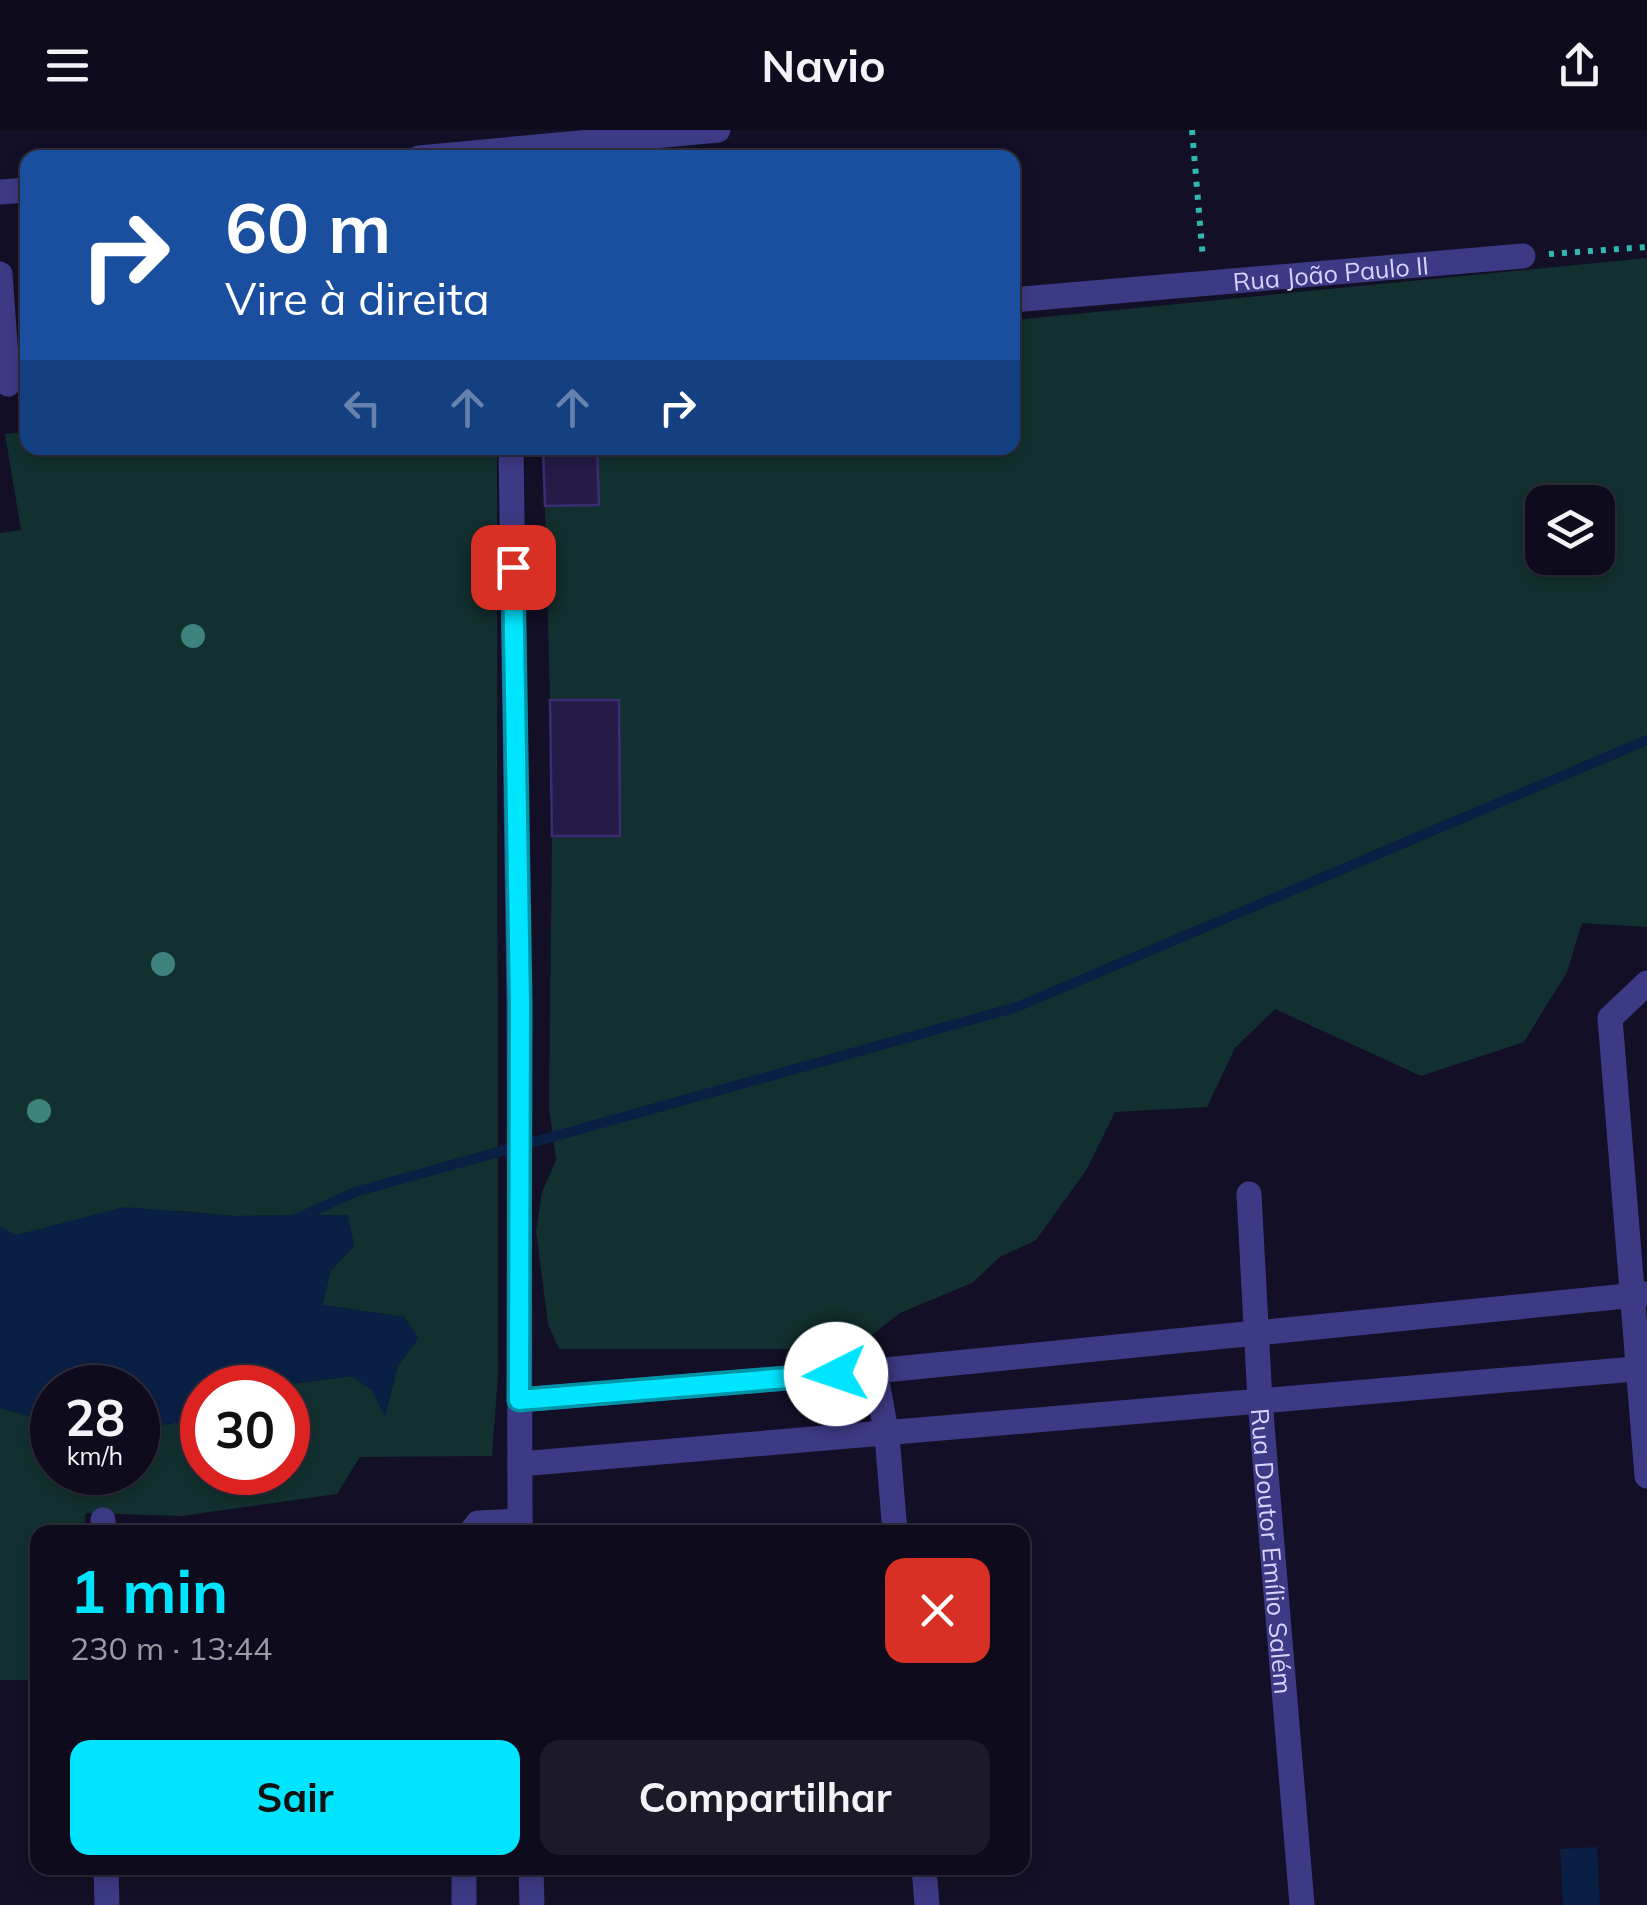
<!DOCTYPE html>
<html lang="pt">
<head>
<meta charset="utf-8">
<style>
	:root { --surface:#0e0b1c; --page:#1c1929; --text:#f1f3f6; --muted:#9b9ba3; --line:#2e2b3b; --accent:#00e5ff }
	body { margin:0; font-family:Mulish,sans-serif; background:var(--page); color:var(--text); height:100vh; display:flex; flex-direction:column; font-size:38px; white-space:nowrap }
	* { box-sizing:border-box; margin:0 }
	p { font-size:32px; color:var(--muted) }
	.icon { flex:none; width:55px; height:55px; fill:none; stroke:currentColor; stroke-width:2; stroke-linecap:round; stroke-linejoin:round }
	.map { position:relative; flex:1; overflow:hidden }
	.drawer { position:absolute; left:30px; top:1395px; width:1000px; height:350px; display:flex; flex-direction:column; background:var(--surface); border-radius:20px; box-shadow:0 5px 15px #0003,0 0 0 2px var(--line) }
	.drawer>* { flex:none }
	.hud { position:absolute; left:20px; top:20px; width:1000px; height:305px; border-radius:20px; box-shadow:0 5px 15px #0003,0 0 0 2px var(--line); background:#1a4fa0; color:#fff; overflow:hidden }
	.tools { position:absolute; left:1525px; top:355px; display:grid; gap:20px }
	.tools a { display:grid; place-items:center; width:90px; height:90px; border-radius:20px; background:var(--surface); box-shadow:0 5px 15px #0003,0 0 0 2px var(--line); font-size:50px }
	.speed { position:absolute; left:30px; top:1235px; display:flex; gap:20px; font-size:50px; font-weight:700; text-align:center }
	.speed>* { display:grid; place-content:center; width:130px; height:130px; border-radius:50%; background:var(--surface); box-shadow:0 5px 15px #0003,0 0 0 2px var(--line); line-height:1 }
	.speed small { font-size:25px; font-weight:400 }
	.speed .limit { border:15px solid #d22; background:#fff; color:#111 }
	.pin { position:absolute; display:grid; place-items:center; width:85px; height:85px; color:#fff; margin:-42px; border-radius:20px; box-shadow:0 5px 15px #0006 }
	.me { position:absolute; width:110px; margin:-55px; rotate:266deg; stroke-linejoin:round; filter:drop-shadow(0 0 8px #0008) }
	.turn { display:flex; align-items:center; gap:35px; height:210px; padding:0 40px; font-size:45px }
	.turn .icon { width:130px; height:130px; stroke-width:2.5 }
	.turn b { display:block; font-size:70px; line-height:85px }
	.lanes { display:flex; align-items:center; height:95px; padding:0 40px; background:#0003; justify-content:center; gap:50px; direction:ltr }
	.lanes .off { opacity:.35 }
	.round { display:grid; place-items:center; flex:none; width:105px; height:105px; border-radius:20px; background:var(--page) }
	.head { display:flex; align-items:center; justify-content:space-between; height:170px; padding:0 40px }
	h1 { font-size:60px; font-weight:700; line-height:75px; color:var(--accent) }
	.action { display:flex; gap:20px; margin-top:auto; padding:20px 40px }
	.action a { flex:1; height:115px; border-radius:20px; background:var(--accent); color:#111; font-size:40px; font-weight:700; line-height:115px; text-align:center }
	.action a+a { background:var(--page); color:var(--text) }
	header { display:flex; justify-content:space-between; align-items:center; height:130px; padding:0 40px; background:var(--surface); font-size:45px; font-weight:700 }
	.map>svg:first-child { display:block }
	.green { fill:#12302f; fill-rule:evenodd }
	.water { fill:#0a1f44 }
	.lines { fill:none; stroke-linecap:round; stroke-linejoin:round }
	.stream { stroke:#0a1f44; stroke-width:10 }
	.building { fill:#241b47; stroke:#3b2d73; stroke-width:2.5 }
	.path { stroke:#2fb8b0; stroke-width:6; stroke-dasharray:5 8; stroke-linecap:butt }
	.minor { stroke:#3d3a85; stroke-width:25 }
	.tree { fill:#3d827b }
	.route-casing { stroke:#0095a6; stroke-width:25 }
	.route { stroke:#00e5ff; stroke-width:18 }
	.labels { text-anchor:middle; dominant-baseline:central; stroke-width:10; stroke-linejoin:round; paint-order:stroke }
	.street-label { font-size:25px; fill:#d9d4ff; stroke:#130f26 }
</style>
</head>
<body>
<header><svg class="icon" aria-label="menu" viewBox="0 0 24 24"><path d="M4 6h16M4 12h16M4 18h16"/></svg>Navio<svg class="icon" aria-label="share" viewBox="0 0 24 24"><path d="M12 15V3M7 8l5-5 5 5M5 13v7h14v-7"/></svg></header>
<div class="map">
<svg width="1647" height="1775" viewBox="0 0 1647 1775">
	<rect width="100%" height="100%" fill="#130f26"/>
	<path class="green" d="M1647,128V797L1582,793L1567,842L1524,912L1421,946L1275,879L1235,918L1207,977L1115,982L1087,1039L1036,1110L1000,1127L972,1153L900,1183L862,1213L818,1219H559L548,1194L536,1101L542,1062L556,1030L549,977L552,706L620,705L619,571L550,570L545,376L599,375L597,318H1012L1013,190ZM1542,372H1598V428H1542Z
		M27,302L28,318H394L395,324L497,320L498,1244L492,1326L360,1327L337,1364L181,1386L86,1383L83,1402H38L37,1550H0V1278L52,1292V1342H138V1298L202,1289V1342H288V1258L270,1257L352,1246L372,1260L385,1285L398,1236L418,1208L404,1187L322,1175L331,1140L354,1116L347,1085L234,1086L180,1081L16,1105L0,1097V403L21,400L5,304Z"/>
	<path class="water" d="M124,1077L234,1086L348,1085L354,1116L331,1140L322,1175L404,1187L418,1208L398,1236L385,1287L372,1260L351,1246L270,1257L202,1258V1289L138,1298V1258H52V1292L0,1278V1097L16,1105Z
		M1597,1717L1600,1775H1563L1560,1719Z"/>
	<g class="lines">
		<path class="stream" d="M291,1091L355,1062L1017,877L1647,610"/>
	</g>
	<path class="building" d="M394,318H497V320L394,324Z
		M543,318H597L599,375L545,376Z
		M550,570H619L620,706H552Z"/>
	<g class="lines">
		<path class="path" d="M1192,0L1203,129
			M1549,124L1647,117"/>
		<g class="minor">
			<path d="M419,28L718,0"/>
			<path d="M0,62L28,60"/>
			<path d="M0,144L8,254"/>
			<path id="s1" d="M1012,170L1523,126"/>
			<path d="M511,318L519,874L520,1402"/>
			<path d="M1647,853L1610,888L1647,1346"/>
			<path id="s2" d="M1249,1064L1260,1271L1302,1775"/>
			<path d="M875,1241L887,1306L895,1402"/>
			<path d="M519,1270L875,1241L1647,1164"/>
			<path d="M520,1334L1647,1238"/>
			<path d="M103,1390V1402"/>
			<path d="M471,1402L478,1393L520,1391"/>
			<path d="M106,1738L107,1775"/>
			<path d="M464,1738V1775"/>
			<path d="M531,1738L532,1775"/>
			<path d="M924,1738L927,1775"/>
		</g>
	</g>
	<g class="tree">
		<circle cx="193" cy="506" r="12"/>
		<circle cx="163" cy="834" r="12"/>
		<circle cx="39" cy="981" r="12"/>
	</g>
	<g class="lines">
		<defs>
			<path id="route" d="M513,437L520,874L519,1270L836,1244"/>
		</defs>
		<use href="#route" class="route-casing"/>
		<use href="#route" class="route"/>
	</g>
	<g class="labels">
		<g class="street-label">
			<text stroke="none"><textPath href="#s1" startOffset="320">Rua João Paulo II</textPath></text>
			<text stroke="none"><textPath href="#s2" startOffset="358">Rua Doutor Emílio Salém</textPath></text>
		</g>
	</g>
</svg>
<div class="tools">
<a><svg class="icon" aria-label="layers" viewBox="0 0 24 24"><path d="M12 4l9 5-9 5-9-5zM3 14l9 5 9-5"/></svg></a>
</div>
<div class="speed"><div>28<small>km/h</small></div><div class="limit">30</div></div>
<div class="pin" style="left:513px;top:437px;background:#d93025"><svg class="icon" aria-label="arrive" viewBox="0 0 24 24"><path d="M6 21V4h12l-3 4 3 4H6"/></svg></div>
<svg class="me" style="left:836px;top:1244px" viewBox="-20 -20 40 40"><circle r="19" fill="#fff"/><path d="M0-13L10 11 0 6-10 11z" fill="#00e5ff"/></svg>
<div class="hud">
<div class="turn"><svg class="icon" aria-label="right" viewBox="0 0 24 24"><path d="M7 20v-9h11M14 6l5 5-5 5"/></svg><div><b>60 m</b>Vire à direita</div></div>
<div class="lanes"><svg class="icon off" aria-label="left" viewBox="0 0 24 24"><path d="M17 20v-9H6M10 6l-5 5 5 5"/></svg><svg class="icon off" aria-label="ahead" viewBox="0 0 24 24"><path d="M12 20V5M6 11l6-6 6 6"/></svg><svg class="icon off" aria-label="ahead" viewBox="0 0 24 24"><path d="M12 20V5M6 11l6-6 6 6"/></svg><svg class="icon" aria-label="right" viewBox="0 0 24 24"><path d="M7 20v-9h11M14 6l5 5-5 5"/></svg></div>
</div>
<section class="drawer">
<div class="head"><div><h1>1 min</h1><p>230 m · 13:44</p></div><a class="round" style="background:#d93025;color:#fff"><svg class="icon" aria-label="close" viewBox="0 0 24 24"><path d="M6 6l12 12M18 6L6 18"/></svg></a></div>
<div class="action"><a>Sair</a><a>Compartilhar</a></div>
</section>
</div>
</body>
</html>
